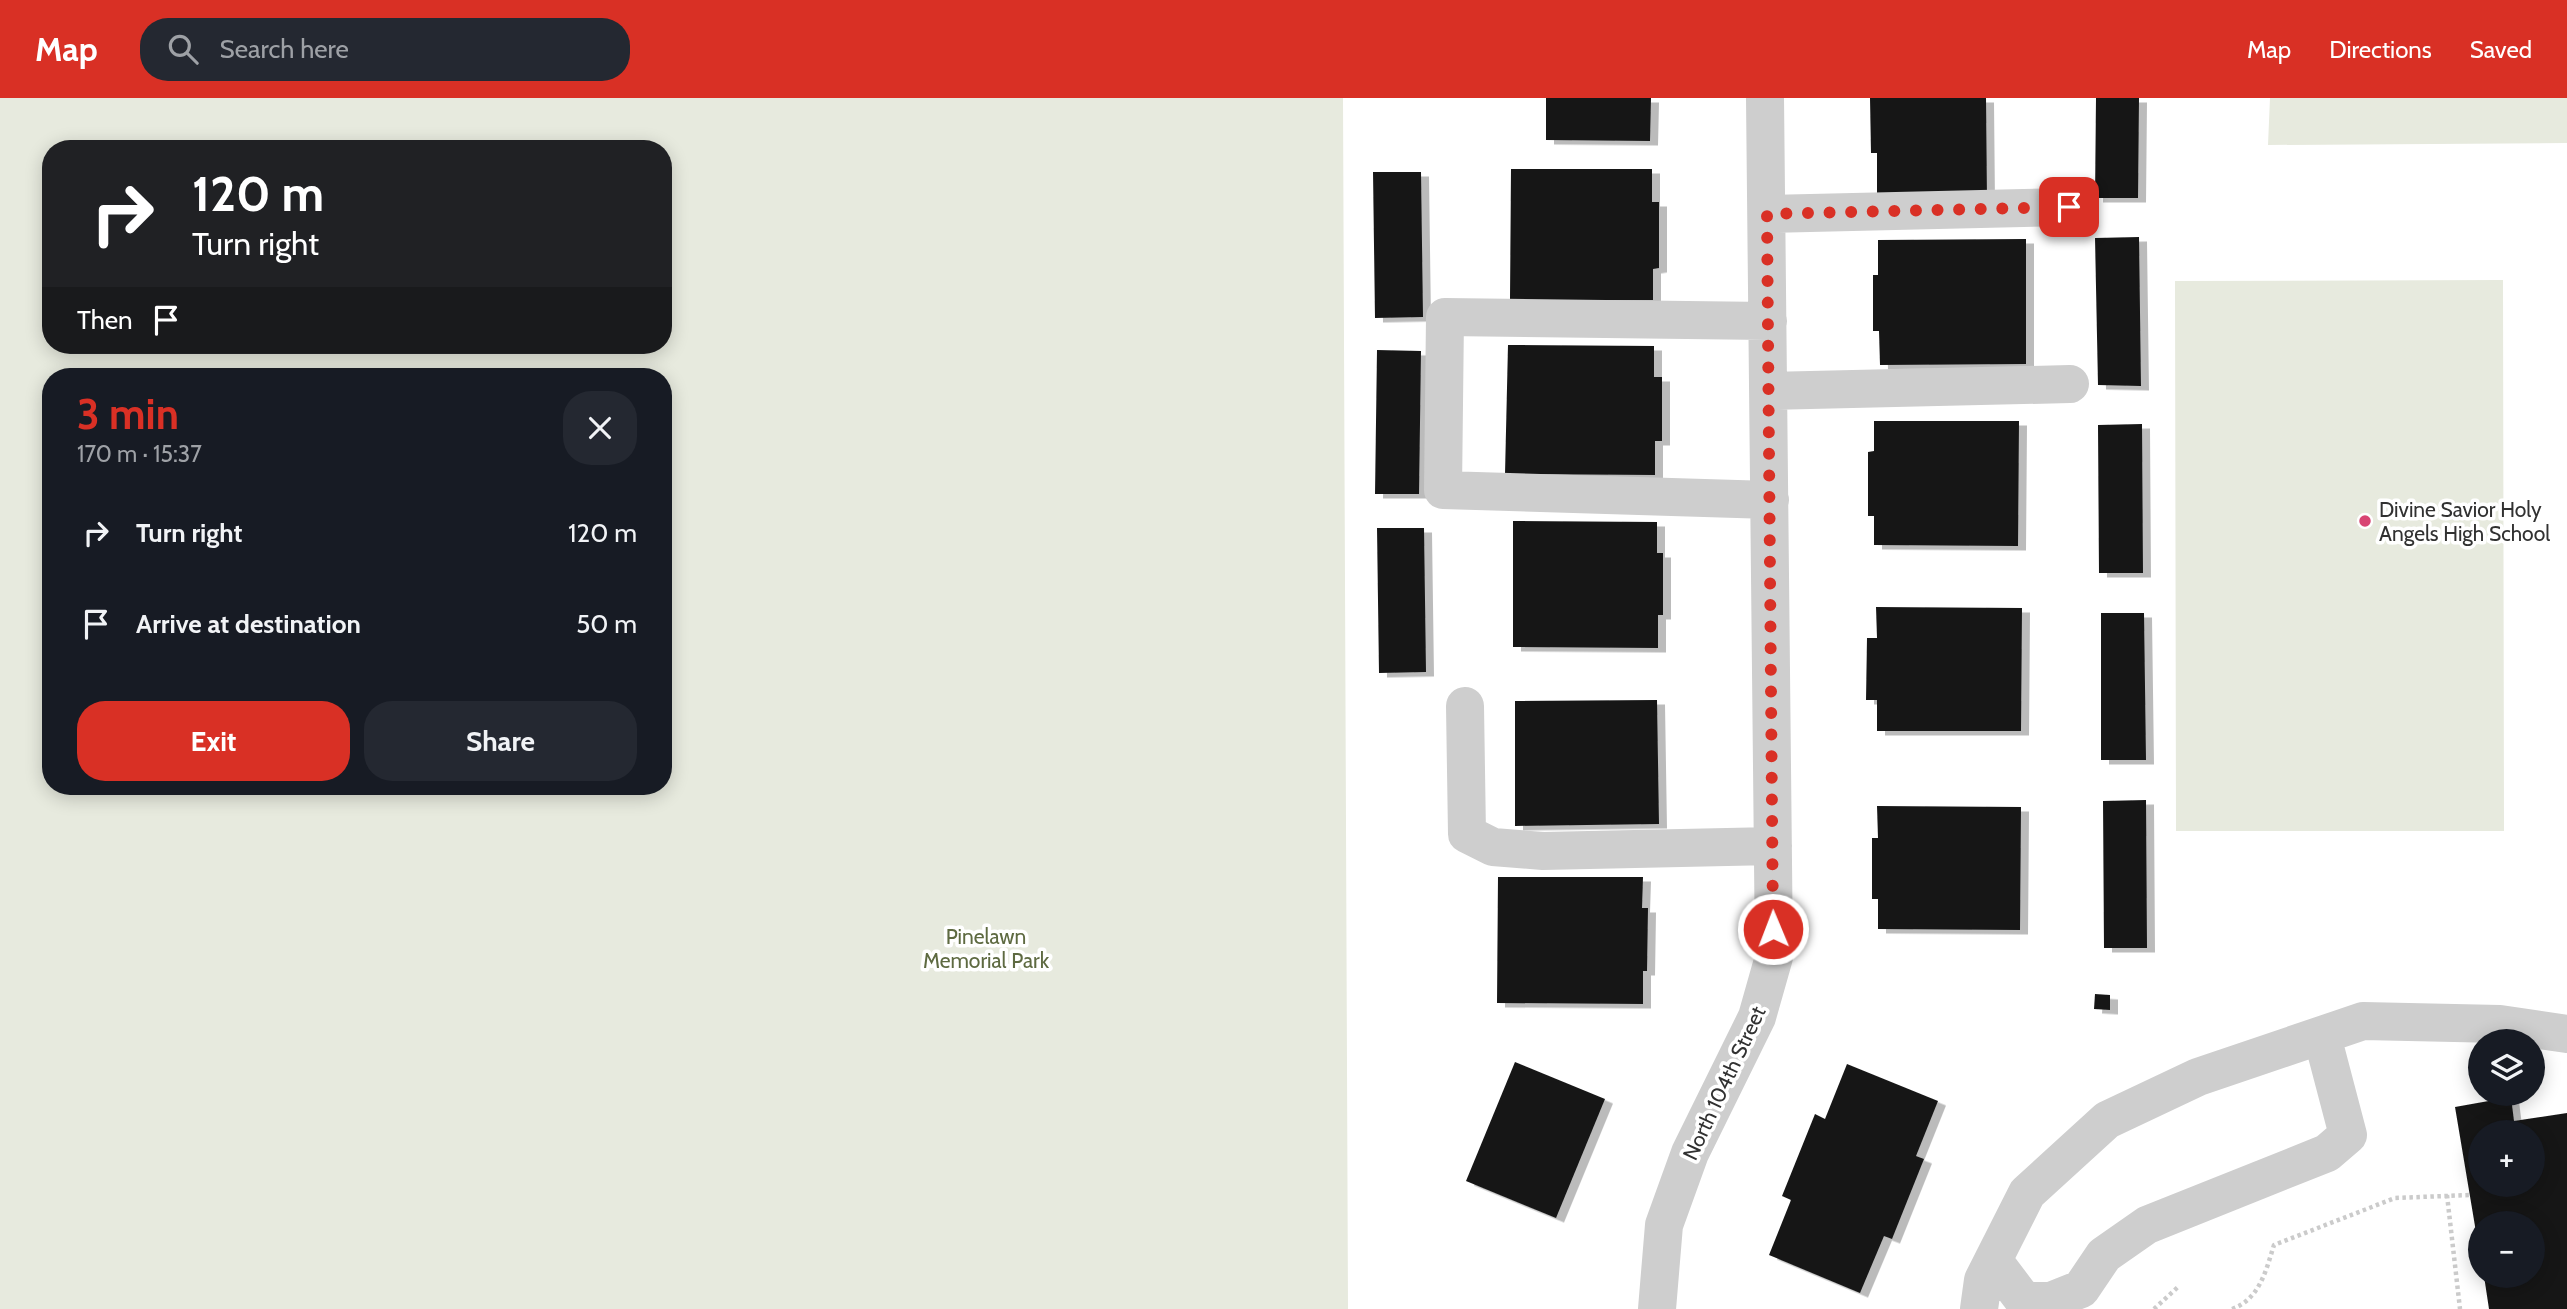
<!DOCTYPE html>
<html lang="en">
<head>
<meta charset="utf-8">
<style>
	:root { --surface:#171b24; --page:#242831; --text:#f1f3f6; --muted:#9ea1a6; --accent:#d93025 }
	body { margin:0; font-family:Cabin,sans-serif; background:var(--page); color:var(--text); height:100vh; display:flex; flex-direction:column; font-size:26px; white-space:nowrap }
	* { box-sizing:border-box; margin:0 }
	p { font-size:23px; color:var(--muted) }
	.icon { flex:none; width:38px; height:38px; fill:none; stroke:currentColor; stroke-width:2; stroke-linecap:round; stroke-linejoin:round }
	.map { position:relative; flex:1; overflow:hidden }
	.details { position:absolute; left:42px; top:270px; width:630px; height:427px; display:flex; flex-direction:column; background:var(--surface); border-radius:28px; box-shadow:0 4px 18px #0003 }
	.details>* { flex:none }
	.banner { position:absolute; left:42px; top:42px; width:630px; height:214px; border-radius:28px; box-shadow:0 4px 18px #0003; background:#202124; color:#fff; overflow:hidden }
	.controls { position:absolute; left:2468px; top:931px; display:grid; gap:14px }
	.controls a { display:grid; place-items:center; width:77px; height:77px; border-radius:50%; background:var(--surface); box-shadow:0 4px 18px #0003; font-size:35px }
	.pin { position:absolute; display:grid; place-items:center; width:60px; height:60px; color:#fff; margin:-30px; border-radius:14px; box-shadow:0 4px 10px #0006 }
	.me { position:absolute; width:77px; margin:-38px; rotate:359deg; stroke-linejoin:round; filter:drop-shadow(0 0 5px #0008) }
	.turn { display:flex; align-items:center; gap:24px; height:147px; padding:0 35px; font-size:32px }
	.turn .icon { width:91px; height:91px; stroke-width:2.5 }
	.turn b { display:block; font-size:49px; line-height:60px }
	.then { display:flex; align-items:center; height:66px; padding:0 35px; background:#0003; gap:14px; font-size:26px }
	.round { display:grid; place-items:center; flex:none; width:74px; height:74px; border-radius:28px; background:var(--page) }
	.head { display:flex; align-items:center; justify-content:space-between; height:119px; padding:0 35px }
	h1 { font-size:42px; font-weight:700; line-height:52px; color:var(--accent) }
	.primary-button { display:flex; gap:14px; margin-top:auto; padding:14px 35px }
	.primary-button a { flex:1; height:80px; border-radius:28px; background:var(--accent); color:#fff; font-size:28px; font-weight:700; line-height:80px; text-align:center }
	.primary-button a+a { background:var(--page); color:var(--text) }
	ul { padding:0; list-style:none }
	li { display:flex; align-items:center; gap:21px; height:91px; padding:0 35px }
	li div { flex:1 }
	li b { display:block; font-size:26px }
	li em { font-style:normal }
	header { display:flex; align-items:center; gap:42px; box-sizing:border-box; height:98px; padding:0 35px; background:var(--accent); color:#fff }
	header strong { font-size:33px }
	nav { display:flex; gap:38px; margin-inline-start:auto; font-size:24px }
	.search { width:490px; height:63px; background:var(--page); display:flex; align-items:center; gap:18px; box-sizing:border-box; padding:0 24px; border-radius:28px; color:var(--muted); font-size:26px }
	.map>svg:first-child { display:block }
	.green { fill:#e7eade; fill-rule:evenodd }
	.building { fill:#181818; fill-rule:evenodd; filter:url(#shadow) }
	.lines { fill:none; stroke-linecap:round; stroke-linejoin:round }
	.path { stroke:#cbcbcb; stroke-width:4.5; stroke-dasharray:3.5 3.5; stroke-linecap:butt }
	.minor { stroke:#cecece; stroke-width:38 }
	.route { stroke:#d93025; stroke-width:12; stroke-dasharray:0 21.6 }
	.poi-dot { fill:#d84473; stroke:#fff; stroke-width:2.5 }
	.labels { text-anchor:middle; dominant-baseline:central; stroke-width:7; stroke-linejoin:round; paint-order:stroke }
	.poi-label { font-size:21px; fill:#313131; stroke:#fff; text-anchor:start }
	.park-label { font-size:21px; fill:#5e6a41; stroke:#fff }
	.street-label { font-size:21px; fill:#313131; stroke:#fff }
</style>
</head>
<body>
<header>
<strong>Map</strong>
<div class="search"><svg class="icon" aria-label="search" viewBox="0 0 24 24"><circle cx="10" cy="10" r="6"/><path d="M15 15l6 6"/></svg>Search here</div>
<nav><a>Map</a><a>Directions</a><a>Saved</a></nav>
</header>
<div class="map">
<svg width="2567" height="1211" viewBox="0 0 2567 1211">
	<defs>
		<filter id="shadow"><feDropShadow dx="8" dy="4.5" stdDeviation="0" flood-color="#0004"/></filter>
	</defs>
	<rect width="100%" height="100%" fill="#fff"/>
	<path class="green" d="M0,0H1343L1348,1211H0ZM51,51H663V247H51ZM51,278H663V688H51Z
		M2270,0H2567V45L2268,47Z
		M2503,182L2504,733H2176L2175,183Z"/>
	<path class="building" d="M1546,0H1651L1650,43L1546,42Z
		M1870,0H1986L1987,102L1877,103V55H1871Z
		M2096,0H2139L2138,100H2095Z
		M1511,71H1652V104H1659V170L1653,171V202H1510Z
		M1373,74H1421L1423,219L1375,220Z
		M2139,139L2141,288L2098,287L2095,140Z
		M2026,141V266L1880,267L1879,233H1873V177H1878V142Z
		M1508,247L1654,248V279H1662V343H1655V377L1505,376Z
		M1377,252L1421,253L1419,396H1375Z
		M1874,323H2019L2018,448L1874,447V418H1868V354L1874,353Z
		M2142,326L2143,475H2099L2098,327Z
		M1513,423L1657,424V455H1663V517H1658V550L1513,549Z
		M1377,430H1424L1426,574L1379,575Z
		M1876,509L2022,510L2021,633H1877V602H1866L1867,540H1877Z
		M2101,515H2144L2146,662H2101Z
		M1657,602L1659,726L1515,728V603Z
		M2146,702L2147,850H2104L2103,703Z
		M1877,708L2021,709L2020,832L1878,831V801H1872V740H1878Z
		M1498,779H1643L1642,810H1648L1647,873H1643V906L1497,905Z
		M2095,896L2110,897V912L2094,911Z
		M1515,964L1605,1001L1556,1120L1466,1083Z
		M1847,966L1938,1003L1916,1058L1924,1061L1892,1141L1884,1138L1860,1195L1769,1157L1791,1102L1782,1098L1815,1016L1825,1021Z
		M2511,999L2514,1023L2567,1015V1211H2489L2484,1178H2532V1125H2480L2478,1146L2455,1009ZM2480,1034H2532V1087H2480Z"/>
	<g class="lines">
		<path class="path" d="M2447,1097L2460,1211
			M2154,1211L2178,1189
			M2232,1211C2260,1201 2266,1172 2274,1147L2395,1100L2470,1097"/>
		<path class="minor" d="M1767,116L2069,109
			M1768,223L1445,219L1443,392L1770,402
			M1769,293L2070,286
			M1465,608L1467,736L1493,749L1543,753L1773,748
			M1993,1162L2024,1203H2051L2081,1191L2104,1157L2147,1127L2327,1055L2348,1037L2322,938
			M1657,1211L1664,1127L1690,1055L1757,919L1774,859L1765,0
			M1979,1211L1983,1182L2027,1095L2107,1022L2198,979L2363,923L2500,926L2567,936"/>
	</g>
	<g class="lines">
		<path class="route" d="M1773,831L1767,116L2069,109"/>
	</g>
	<circle class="poi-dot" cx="2365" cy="423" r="7"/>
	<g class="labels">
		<g class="poi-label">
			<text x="2379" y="411">Divine Savior Holy<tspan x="2379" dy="24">Angels High School</tspan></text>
		</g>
		<g class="park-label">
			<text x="986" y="838">Pinelawn<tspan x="986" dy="24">Memorial Park</tspan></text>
		</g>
		<g class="street-label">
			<text transform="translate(1724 985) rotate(-65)">North 104th Street</text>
		</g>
	</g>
</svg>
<div class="controls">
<a><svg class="icon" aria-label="layers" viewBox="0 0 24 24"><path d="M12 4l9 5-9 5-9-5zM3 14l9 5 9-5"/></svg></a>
<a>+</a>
<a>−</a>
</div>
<div class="pin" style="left:2069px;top:109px;background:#d93025"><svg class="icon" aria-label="arrive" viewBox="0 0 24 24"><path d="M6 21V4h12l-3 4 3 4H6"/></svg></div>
<svg class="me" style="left:1773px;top:831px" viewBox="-20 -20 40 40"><circle r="17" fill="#d93025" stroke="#fff" stroke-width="3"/><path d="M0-11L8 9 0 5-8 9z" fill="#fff"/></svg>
<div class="banner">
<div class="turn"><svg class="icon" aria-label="right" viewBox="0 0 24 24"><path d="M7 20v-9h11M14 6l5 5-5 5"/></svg><div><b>120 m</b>Turn right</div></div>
<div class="then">Then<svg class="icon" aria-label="arrive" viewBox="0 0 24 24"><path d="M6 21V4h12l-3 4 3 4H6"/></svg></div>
</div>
<section class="details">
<div class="head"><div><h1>3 min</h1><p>170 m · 15:37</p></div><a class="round"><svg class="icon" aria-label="close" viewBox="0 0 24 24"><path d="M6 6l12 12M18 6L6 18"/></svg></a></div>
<ul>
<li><svg class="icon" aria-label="right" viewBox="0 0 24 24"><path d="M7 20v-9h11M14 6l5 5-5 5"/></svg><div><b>Turn right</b></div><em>120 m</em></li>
<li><svg class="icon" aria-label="arrive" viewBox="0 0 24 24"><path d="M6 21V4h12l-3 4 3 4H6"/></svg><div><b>Arrive at destination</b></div><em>50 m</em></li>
</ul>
<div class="primary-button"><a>Exit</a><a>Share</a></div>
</section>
</div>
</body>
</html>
